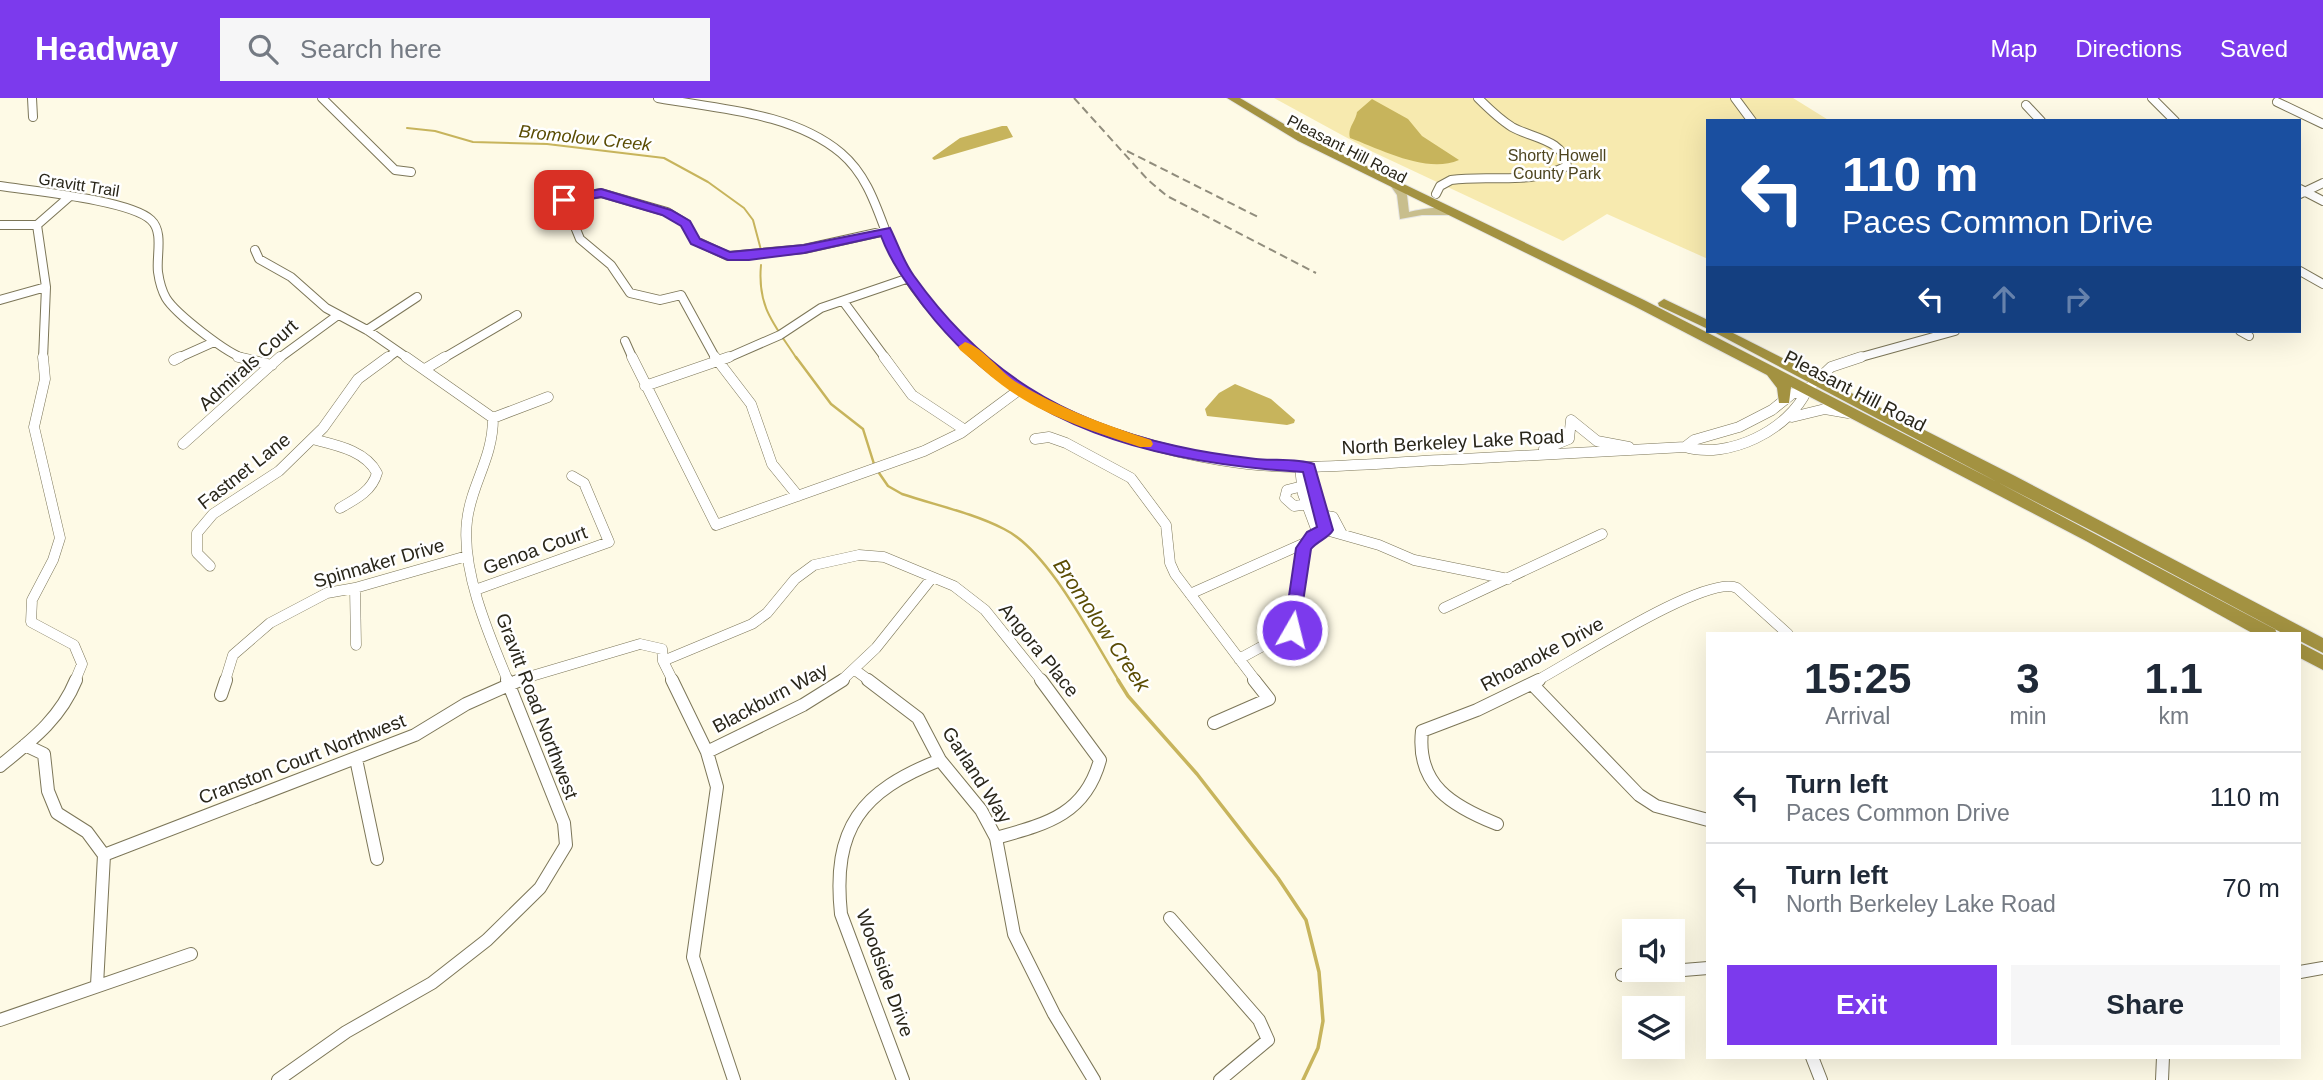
<!DOCTYPE html>
<html lang="en">
<head>
<meta charset="utf-8">
<style>
	:root { --surface:#fff; --page:#f6f6f7; --text:#1f2937; --muted:#747a83; --line:#e0e1e3; --accent:#7c3aed }
	body { margin:0; font-family:Helvetica,sans-serif; background:var(--page); color:var(--text); height:100vh; display:flex; flex-direction:column; font-size:26px; white-space:nowrap }
	* { box-sizing:border-box; margin:0 }
	p { font-size:23px; color:var(--muted) }
	.icon { flex:none; width:38px; height:38px; fill:none; stroke:currentColor; stroke-width:2; stroke-linecap:round; stroke-linejoin:round }
	.map { position:relative; flex:1; overflow:hidden }
	.panel { position:absolute; left:1706px; top:534px; width:595px; height:427px; display:flex; flex-direction:column; background:var(--surface); border-radius:0px; box-shadow:0 7px 28px #0002 }
	.panel>* { flex:none }
	.guide { position:absolute; left:1706px; top:21px; width:595px; height:214px; border-radius:0px; box-shadow:0 7px 28px #0002; background:#1a4fa0; color:#fff; overflow:hidden }
	.fabs { position:absolute; left:1622px; top:821px; display:grid; gap:14px }
	.fabs a { display:grid; place-items:center; width:63px; height:63px; border-radius:0px; background:var(--surface); box-shadow:0 7px 28px #0002; font-size:35px }
	.pin { position:absolute; display:grid; place-items:center; width:60px; height:60px; color:#fff; margin:-30px; border-radius:14px; box-shadow:0 4px 10px #0006 }
	.me { position:absolute; width:77px; margin:-38px; rotate:8deg; stroke-linejoin:round; filter:drop-shadow(0 0 5px #0008) }
	.turn { display:flex; align-items:center; gap:24px; height:147px; padding:0 21px; font-size:32px }
	.turn .icon { width:91px; height:91px; stroke-width:2.5 }
	.turn b { display:block; font-size:49px; line-height:60px }
	.lanes { display:flex; align-items:center; height:66px; padding:0 21px; background:#0003; justify-content:center; gap:35px; direction:ltr }
	.lanes .off { opacity:.35 }
	.eta { display:flex; justify-content:space-evenly; align-items:center; height:119px; text-align:center }
	.eta b { font-size:42px; font-weight:600; line-height:49px }
	.primary-button { display:flex; gap:14px; margin-top:auto; padding:14px 21px }
	.primary-button a { flex:1; height:80px; border-radius:0px; background:var(--accent); color:#fff; font-size:28px; font-weight:600; line-height:80px; text-align:center }
	.primary-button a+a { background:var(--page); color:var(--text) }
	ul { padding:0; list-style:none }
	li { display:flex; align-items:center; gap:21px; height:91px; padding:0 21px; border-top:2px solid var(--line) }
	li div { flex:1 }
	li b { display:block; font-size:26px }
	li em { font-style:normal }
	header { display:flex; align-items:center; gap:42px; box-sizing:border-box; height:98px; padding:0 35px; background:var(--accent); color:#fff }
	header strong { font-size:33px }
	nav { display:flex; gap:38px; margin-inline-start:auto; font-size:24px }
	.search { width:490px; height:63px; background:var(--page); display:flex; align-items:center; gap:18px; box-sizing:border-box; padding:0 24px; border-radius:0px; color:var(--muted); font-size:26px }
	.map>svg:first-child { display:block }
	.green { fill:#f7eaaf }
	.water { fill:#c7b45c }
	.lines { fill:none; stroke-linecap:round; stroke-linejoin:round }
	.stream-far2 { stroke:#c7b45c; stroke-width:2 }
	.stream-far1 { stroke:#c7b45c; stroke-width:2.5 }
	.stream { stroke:#c7b45c; stroke-width:3.5 }
	.minor-far2-casing { stroke:#7c7658; stroke-width:10 }
	.minor-far1-casing { stroke:#7c7658; stroke-width:11 }
	.minor-casing { stroke:#7c7658; stroke-width:14 }
	.major-casing { stroke:#e5e5e4; stroke-width:2 }
	.highway-casing { stroke:#e5e5e4; stroke-width:2 }
	.minor-far2 { stroke:#fff; stroke-width:8 }
	.minor-far1 { stroke:#fff; stroke-width:10 }
	.minor { stroke:#fff; stroke-width:12 }
	.major { fill:#c8be8d; fill-rule:evenodd }
	.highway { fill:#a39241; fill-rule:evenodd }
	.rail { stroke:#918d7d; stroke-width:2; stroke-dasharray:8 4.5; stroke-linecap:butt }
	.route { fill:#7c3aed; stroke:#51269a; stroke-width:2 }
	.slow { fill:#f59e0b }
	.labels { text-anchor:middle; dominant-baseline:central; stroke-width:5; stroke-linejoin:round; paint-order:stroke }
	.far-street-label { font-size:16px; fill:#29261a; stroke:#fff }
	.far-park-label { font-size:16px; fill:#4e4520; stroke:#fff }
	.far-water-label { font-size:18px; font-style:italic; fill:#5a4c03; stroke:#fff }
	.street-label { font-size:19px; fill:#29261a; stroke:#fff }
	.water-label { font-size:21px; font-style:italic; fill:#5a4c03; stroke:#fff }
</style>
</head>
<body>
<header>
<strong>Headway</strong>
<div class="search"><svg class="icon" aria-label="search" viewBox="0 0 24 24"><circle cx="10" cy="10" r="6"/><path d="M15 15l6 6"/></svg>Search here</div>
<nav><a>Map</a><a>Directions</a><a>Saved</a></nav>
</header>
<div class="map">
<svg width="2323" height="982" viewBox="0 0 2323 982">
	<rect width="100%" height="100%" fill="#fefae6"/>
	<path class="green" d="M1274,0H1793L1830,23H1708V161L1607,116L1563,143L1373,54Z"/>
	<path class="water" d="M1372,1L1408,21L1422,38L1459,62C1426,76 1380,51 1350,40C1347,30 1356,23 1357,14Z
		M1002,28H1007L1013,39L934,62L932,60L960,40Z
		M1235,286L1271,301L1295,322L1294,325L1287,327L1207,318L1205,311L1219,295Z"/>
	<g class="lines">
		<path class="stream-far2" d="M407,30L435,33L473,44L547,46L664,60L708,84L744,110L753,122L761,152
			M761,167C757,210 775,227 797,261"/>
		<path class="stream-far1" d="M796,259L831,306L863,331L874,366
			M877,372L888,388L902,396C935,407 973,415 1004,431C1049,453 1092,540 1119,583"/>
		<path class="stream" d="M1118,582L1128,598L1197,676L1278,780L1306,822L1319,874L1323,923L1318,950L1303,982"/>
		<defs>
			<path id="minor-far2" d="M32,0L33,19
				M322,0L395,72L411,74
				M658,0C718,11 792,14 841,55C874,83 880,126 898,163C918,201 950,232 981,261
				M1735,0L1752,23
				M2152,0L2175,23
				M2277,4L2323,26
				M2026,7L2041,23
				M563,78L557,85L580,141L611,167L630,195L660,202L681,197L716,261
				M0,88C32,93 130,102 151,122C164,134 156,158 158,174C159,181 162,193 166,200C175,215 228,257 246,261
				M2300,91L2323,103
				M1436,96L1440,88L1451,82C1491,76 1529,88 1567,68C1564,41 1531,40 1512,29C1499,21 1488,10 1478,0
				M2300,96L2323,85
				M563,102L601,95L667,114L685,125L696,143L728,158L804,151L885,133
				M0,127H37
				M255,152L259,161L291,179L326,210L367,232L409,261
				M2300,173L2323,186
				M0,202L46,189
				M843,203L886,261
				M367,232L417,199
				M2240,233L2249,238
				M625,243L633,261
				M43,261L46,189L37,127L69,99
				M176,261L214,244
				M278,261L338,217
				M386,261L397,253
				M442,261L517,217
				M725,261L780,237L821,210L909,180
				M1854,261L1955,233"/>
			<path id="minor-far1" d="M43,259L45,281L34,329L60,440L53,462L32,502L31,524L74,547L82,566L75,583
				M238,259L272,267
				M406,259L493,320C493,361 471,386 467,423C461,473 489,537 508,583
				M632,259L716,427L924,353L961,335L1019,292
				M715,259L751,306L772,366L798,398
				M884,259L912,297L965,332
				M979,259C1053,330 1203,370 1304,369C1357,368 1410,363 1463,361C1537,357 1611,353 1685,349C1728,362 1789,332 1807,292
				M174,262L180,259
				M425,271L445,259
				M645,288L729,259
				M1792,319L1825,311L1848,315
				M493,320L548,299
				M1571,322L1597,343L1629,349
				M312,341C335,347 365,352 377,375C372,393 356,401 340,410
				M1035,341L1049,339L1066,345L1131,380L1166,427L1170,465L1175,476L1256,583
				M183,346L280,259
				M1685,349L1694,342L1739,329L1772,312L1792,296L1807,292L1831,269L1861,259
				M1544,351L1569,341L1571,322
				M1300,369L1303,396L1318,436
				M1309,369L1316,405L1326,432
				M1311,386L1287,392L1285,400L1294,408L1316,405
				M1320,417L1333,419L1342,436
				M210,468L197,455V435L213,416L279,373L323,330L358,281L388,259
				M355,490L356,547
				M478,491L609,444L584,385L572,378
				M1190,496L1307,444L1326,432L1379,447L1414,462L1508,481
				M1444,510L1602,436
				M1239,561L1292,532L1307,444
				M663,563L752,526L767,515L795,481L814,467L859,457L884,459L954,488L985,512L1042,583
				M855,572L870,583
				M225,583L233,557L270,525L327,495L355,490L467,458
				M515,583L640,546L662,551L663,563L673,583
				M841,583L876,550L931,481
				M1536,583C1569,566 1707,475 1737,490L1788,536"/>
			<path id="minor" d="M672,582L707,654L717,689L693,859L734,982
				M868,582L918,620L940,662L981,712L996,740L1014,836L1054,916L1094,982
				M1532,586L1639,697L1656,708L1708,722
				M221,597L226,582
				M1214,625L1269,601L1254,582
				M25,647L44,656L48,693L57,715L87,734L104,757L97,887
				M707,654L803,607L843,582
				M356,661L377,761
				M0,668C32,642 60,621 76,582
				M1497,726C1452,708 1416,687 1422,633L1477,612L1539,582
				M996,740C1046,726 1085,717 1100,662L1041,582
				M104,757L415,637L466,606L520,582
				M1170,820L1259,922L1268,942L1220,982
				M2300,874L2323,870
				M1622,877L1708,870
				M0,922L191,856
				M1812,959L1821,982
				M278,982L346,934L432,885L487,842L540,790L566,747L564,725L507,582
				M903,982L841,816C832,730 861,693 940,662
				M2162,982L2163,959"/>
			<path id="major" d="M1395,84L1399,85L1407,97L1409,114C1422,111 1444,107 1455,114L1450,117H1422L1400,121L1397,97L1390,87Z"/>
			<path id="highway" d="M1227,0H1240L1306,39L1644,202L2096,435L2275,531L2277,536H2254L2086,443L1791,289L1789,305H1779L1777,290L1767,277L1634,208L1298,43Z
				M1664,201L1708,222V231L1659,208L1658,205Z
				M1712,233H1729L2015,378L2323,540V555L2300,543V536H2284Z
				M2300,545L2323,557V572L2300,560Z"/>
		</defs>
		<use href="#minor-far2" class="minor-far2-casing"/>
		<use href="#minor-far1" class="minor-far1-casing"/>
		<use href="#minor" class="minor-casing"/>
		<use href="#major" class="major-casing"/>
		<use href="#highway" class="highway-casing"/>
		<use href="#minor-far2" class="minor-far2"/>
		<use href="#minor-far1" class="minor-far1"/>
		<use href="#minor" class="minor"/>
		<use href="#major" class="major"/>
		<use href="#highway" class="highway"/>
		<path class="rail" d="M1074,0L1148,82L1167,98L1316,175
			M1127,53L1260,120"/>
	</g>
	<path class="route" d="M601,91L671,112L690,123L700,141L730,154L804,147L890,130C898,146 903,163 914,178C982,273 1063,323 1176,348C1202,354 1230,358 1256,361C1275,363 1296,360 1314,366L1333,432C1329,440 1317,443 1311,451L1298,537H1287L1284,532L1296,450L1307,434L1317,429L1303,374C1156,365 1019,332 925,210C908,187 891,165 881,138L804,155L749,162H728L691,146L681,128L662,117L601,99L564,105L558,102L564,98Z"/>
	<path class="slow" d="M965,244C984,250 999,273 1016,284C1059,310 1103,326 1151,342L1153,346L1151,349H1140C1092,333 1043,318 1002,287C987,276 974,263 960,252L958,249Z"/>
	<g class="labels">
		<g class="far-street-label">
			<text transform="translate(1347 51) rotate(27)">Pleasant Hill Road</text>
			<text transform="translate(79 87) rotate(9)">Gravitt Trail</text>
		</g>
		<g class="far-park-label">
			<text x="1557" y="57">Shorty Howell<tspan x="1557" dy="18">County Park</tspan></text>
		</g>
		<g class="far-water-label">
			<text transform="translate(585 40) rotate(6)">Bromolow Creek</text>
		</g>
		<g class="street-label">
			<text transform="translate(248 267) rotate(-42)">Admirals Court</text>
			<text transform="translate(1855 293) rotate(27)">Pleasant Hill Road</text>
			<text transform="translate(1453 344) rotate(-3)">North Berkeley Lake Road</text>
			<text transform="translate(244 373) rotate(-38)">Fastnet Lane</text>
			<text transform="translate(535 452) rotate(-20)">Genoa Court</text>
			<text transform="translate(379 465) rotate(-16)">Spinnaker Drive</text>
			<text transform="translate(1039 552) rotate(51)">Angora Place</text>
			<text transform="translate(1542 556) rotate(-28)">Rhoanoke Drive</text>
			<text transform="translate(770 600) rotate(-28)">Blackburn Way</text>
			<text transform="translate(537 608) rotate(69)">Gravitt Road Northwest</text>
			<text transform="translate(302 661) rotate(-21)">Cranston Court Northwest</text>
			<text transform="translate(977 677) rotate(57)">Garland Way</text>
			<text transform="translate(885 875) rotate(70)">Woodside Drive</text>
		</g>
		<g class="water-label">
			<text transform="translate(1102 527) rotate(56)">Bromolow Creek</text>
		</g>
	</g>
</svg>
<div class="fabs">
<a><svg class="icon" aria-label="sound" viewBox="0 0 24 24"><path d="M4 9h4l5-4v14l-5-4H4zM17 9q2 3 0 6"/></svg></a>
<a><svg class="icon" aria-label="layers" viewBox="0 0 24 24"><path d="M12 4l9 5-9 5-9-5zM3 14l9 5 9-5"/></svg></a>
</div>
<div class="pin" style="left:564px;top:102px;background:#d93025"><svg class="icon" aria-label="arrive" viewBox="0 0 24 24"><path d="M6 21V4h12l-3 4 3 4H6"/></svg></div>
<svg class="me" style="left:1292px;top:532px" viewBox="-20 -20 40 40"><circle r="17" fill="#7c3aed" stroke="#fff" stroke-width="3"/><path d="M0-11L8 9 0 5-8 9z" fill="#fff"/></svg>
<div class="guide">
<div class="turn"><svg class="icon" aria-label="left" viewBox="0 0 24 24"><path d="M17 20v-9H6M10 6l-5 5 5 5"/></svg><div><b>110 m</b>Paces Common Drive</div></div>
<div class="lanes"><svg class="icon" aria-label="left" viewBox="0 0 24 24"><path d="M17 20v-9H6M10 6l-5 5 5 5"/></svg><svg class="icon off" aria-label="ahead" viewBox="0 0 24 24"><path d="M12 20V5M6 11l6-6 6 6"/></svg><svg class="icon off" aria-label="right" viewBox="0 0 24 24"><path d="M7 20v-9h11M14 6l5 5-5 5"/></svg></div>
</div>
<section class="panel">
<div class="eta">
<div><b>15:25</b><p>Arrival</p></div>
<div><b>3</b><p>min</p></div>
<div><b>1.1</b><p>km</p></div>
</div>
<ul>
<li><svg class="icon" aria-label="left" viewBox="0 0 24 24"><path d="M17 20v-9H6M10 6l-5 5 5 5"/></svg><div><b>Turn left</b><p>Paces Common Drive</p></div><em>110 m</em></li>
<li><svg class="icon" aria-label="left" viewBox="0 0 24 24"><path d="M17 20v-9H6M10 6l-5 5 5 5"/></svg><div><b>Turn left</b><p>North Berkeley Lake Road</p></div><em>70 m</em></li>
</ul>
<div class="primary-button"><a>Exit</a><a>Share</a></div>
</section>
</div>
</body>
</html>
